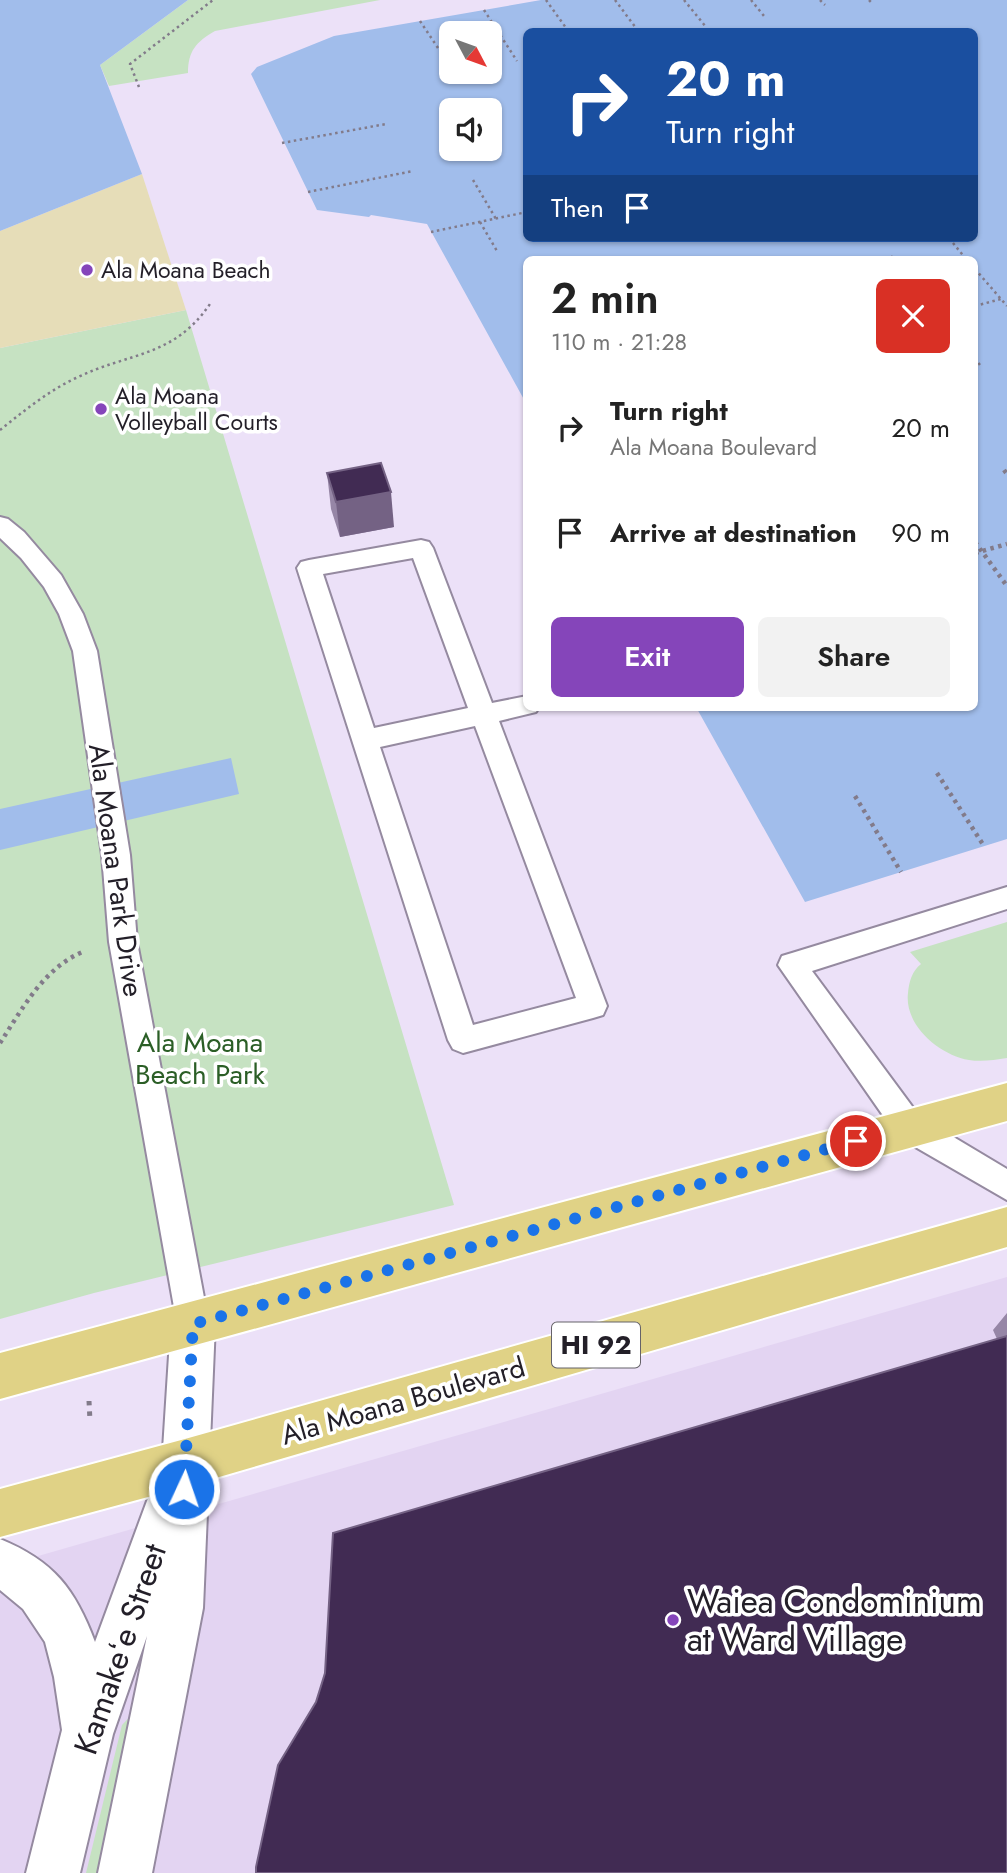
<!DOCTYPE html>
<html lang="en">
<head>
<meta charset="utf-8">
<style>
	:root { --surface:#fff; --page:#f2f2f2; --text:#222; --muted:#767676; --accent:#8545ba }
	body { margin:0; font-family:Jost,sans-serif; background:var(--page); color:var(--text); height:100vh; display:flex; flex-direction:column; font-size:26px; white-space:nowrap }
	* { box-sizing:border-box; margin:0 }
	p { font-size:23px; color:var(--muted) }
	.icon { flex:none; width:38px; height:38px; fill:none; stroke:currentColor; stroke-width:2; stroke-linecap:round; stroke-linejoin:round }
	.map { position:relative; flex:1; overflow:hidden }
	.sheet { position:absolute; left:523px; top:256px; width:455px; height:455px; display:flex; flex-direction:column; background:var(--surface); border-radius:10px; box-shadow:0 2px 5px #0004 }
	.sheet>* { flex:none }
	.top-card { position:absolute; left:523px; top:28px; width:455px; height:214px; border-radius:10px; box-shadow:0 2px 5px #0004; background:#1a4fa0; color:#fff; overflow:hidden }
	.needle { width:46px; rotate:131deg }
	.fabs { position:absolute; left:439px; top:21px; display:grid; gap:14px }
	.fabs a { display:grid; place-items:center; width:63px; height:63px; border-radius:10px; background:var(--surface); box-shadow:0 2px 5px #0004; font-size:35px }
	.pin { position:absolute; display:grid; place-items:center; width:60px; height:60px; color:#fff; margin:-30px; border:4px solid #fff; border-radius:50%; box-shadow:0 2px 7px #0007 }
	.me { position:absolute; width:77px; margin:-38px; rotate:3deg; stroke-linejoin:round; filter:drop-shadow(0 0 5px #0008) }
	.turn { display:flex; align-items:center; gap:24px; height:147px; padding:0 28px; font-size:32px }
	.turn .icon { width:91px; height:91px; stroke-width:2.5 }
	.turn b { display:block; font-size:49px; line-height:60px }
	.then { display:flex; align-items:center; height:66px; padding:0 28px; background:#0003; gap:14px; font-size:26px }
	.round { display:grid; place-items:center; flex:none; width:74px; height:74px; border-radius:10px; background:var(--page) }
	.summary { display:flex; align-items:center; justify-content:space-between; height:119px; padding:0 28px }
	h1 { font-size:42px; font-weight:600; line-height:52px }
	.button { display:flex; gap:14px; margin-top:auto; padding:14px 28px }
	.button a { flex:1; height:80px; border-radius:10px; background:var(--accent); color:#fff; font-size:28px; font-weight:600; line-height:80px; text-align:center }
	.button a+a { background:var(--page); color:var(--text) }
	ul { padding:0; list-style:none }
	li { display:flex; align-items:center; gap:21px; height:105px; padding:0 28px }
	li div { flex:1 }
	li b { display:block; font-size:26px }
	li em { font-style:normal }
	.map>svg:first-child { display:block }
	.built { fill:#e3d4f2 }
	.green { fill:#c6e2c2 }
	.sand { fill:#e6ddb8 }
	.water { fill:#a1bdeb; fill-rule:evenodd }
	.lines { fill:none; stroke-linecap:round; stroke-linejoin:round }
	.service-casing { stroke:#958aa0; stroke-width:4 }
	.tertiary-casing { stroke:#958aa0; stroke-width:4 }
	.primary-casing { stroke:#fff; stroke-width:4 }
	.path-far2 { stroke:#827b8a; stroke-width:2.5; stroke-dasharray:2.5 3.5; stroke-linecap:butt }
	.path-far1 { stroke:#827b8a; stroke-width:4.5; stroke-dasharray:3.5 4.5; stroke-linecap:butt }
	.path { stroke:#827b8a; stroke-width:5; stroke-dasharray:4.5 6; stroke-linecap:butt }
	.service { fill:#fff; fill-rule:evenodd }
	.tertiary { fill:#fff; fill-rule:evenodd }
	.primary { fill:#e0d286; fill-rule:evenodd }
	.wall { fill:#9686a6 }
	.shaded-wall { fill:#746284 }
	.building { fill:#412b53; stroke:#746284; stroke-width:2 }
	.route { stroke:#1a73e8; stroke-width:12; stroke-dasharray:0 21.6 }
	.poi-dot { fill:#8545ba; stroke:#fff; stroke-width:2.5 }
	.labels { text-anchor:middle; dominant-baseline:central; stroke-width:7; stroke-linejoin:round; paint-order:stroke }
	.far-poi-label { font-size:23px; fill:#231f28; stroke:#fff; text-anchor:start }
	.shield { fill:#fff; stroke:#656268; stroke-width:2 }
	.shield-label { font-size:26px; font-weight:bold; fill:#231f28 }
	.street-label { font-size:28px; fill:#231f28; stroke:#fff }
	.park-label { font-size:28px; fill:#2b5e26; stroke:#fff }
	.near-poi-label { font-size:33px; fill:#231f28; stroke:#fff; text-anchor:start }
	.near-street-label { font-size:33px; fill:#231f28; stroke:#fff }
</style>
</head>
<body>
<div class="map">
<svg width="1007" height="1873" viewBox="0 0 1007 1873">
	<rect width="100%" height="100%" fill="#ece1f8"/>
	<path class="built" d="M1007,1277V1873H0V1567Z"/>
	<path class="green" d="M188,0H380L215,31C196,42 188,51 188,73L109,86L100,65Z
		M186,310L454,1205L94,1293L0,1319V348Z
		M1007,922V1058C994,1060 982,1062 969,1060C939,1055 904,1025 908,993C909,982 912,971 921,964L910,952Z
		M140,1706L113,1873H86L122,1725Z"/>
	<path class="sand" d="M142,174L186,310L0,348V231Z"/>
	<path class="water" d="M0,0H188L100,65L142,174L0,231Z
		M541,0H1007V839L805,902L696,707H975V259H527V405L427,224L371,215L369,217L317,210L251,74L257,67L334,36ZM527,32H975V238H527ZM490,33V72H452V33ZM490,110V149H452V110Z
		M231,758L239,794L0,850V809Z"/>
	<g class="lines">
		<defs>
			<path id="service" d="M0,517L8,519L24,532L61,575L83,614L97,651L130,855L137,942L209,1324L205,1335L193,1340L181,1335L177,1324L109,942L102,855L73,651L59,614L44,587L21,558L0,538Z
				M421,540L429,542L433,548L492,703L527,696V707H539L536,712L499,721L607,1006L603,1015L593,1018L463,1053L453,1049L448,1040L297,568L301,562L309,560ZM413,558L468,708L374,728L323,574ZM475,726L576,998L473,1025L380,747Z
				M1007,887V909L812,971L920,1117L1007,1169V1200L898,1137L778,965L782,956L792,953Z"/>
			<path id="tertiary" d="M193,1302L209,1308L215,1324L203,1608L152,1873H98L147,1636L113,1734L80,1873H26L62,1730L54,1677L45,1642L23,1609L0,1590V1539C54,1561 75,1589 95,1642L147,1501L154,1484L161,1481L171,1324L177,1308Z"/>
			<path id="primary" d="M1007,1083V1121L0,1399V1353Z
				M1007,1207V1247L185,1487L0,1537V1489L185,1439Z"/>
		</defs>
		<use href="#service" class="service-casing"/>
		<use href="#tertiary" class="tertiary-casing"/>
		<use href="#primary" class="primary-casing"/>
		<path class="path-far2" d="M546,0L569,32
			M615,0L639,32
			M684,0L706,27
			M751,0L764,16
			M820,0L825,5
			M869,0L872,3
			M484,10L517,61
			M420,21L452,69
			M139,87L130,64L213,0
			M282,143L386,124
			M473,180L496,219
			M308,192L413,171
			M480,222L497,251
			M431,232L527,212
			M953,243L966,259
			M891,256L893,259
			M975,269L1007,306
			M975,306L1001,299
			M975,358L980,365
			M0,430C24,411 48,391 76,378C129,352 173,358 210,304"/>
		<path class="path-far1" d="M1004,470L1007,474
			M975,542L1007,586
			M975,553L1007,544
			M937,773L984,846
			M855,796L901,872
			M0,1043C23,1008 44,967 85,951"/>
		<path class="path" d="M89,1401L90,1421"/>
		<use href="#service" class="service"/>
		<use href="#tertiary" class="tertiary"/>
		<use href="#primary" class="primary"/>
	</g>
	<path class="wall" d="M327,473L394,527L340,537L331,509Z
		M1007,1313V1873L997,1339L993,1330Z"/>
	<path class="shaded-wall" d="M391,492L394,527L340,537L336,502Z"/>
	<path class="building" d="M381,463L391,492L336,502L327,473Z
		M1007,1336V1873H256V1867L278,1765L316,1702L325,1673L333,1533Z"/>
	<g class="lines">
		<path class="route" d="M184,1489L193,1324L856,1141"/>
	</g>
	<g class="poi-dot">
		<circle cx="87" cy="270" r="7"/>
		<circle cx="101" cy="409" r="7"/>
		<circle cx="673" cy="1620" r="7"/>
	</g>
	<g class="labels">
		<g class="far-poi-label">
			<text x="101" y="270">Ala Moana Beach</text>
			<text x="115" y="396">Ala Moana<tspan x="115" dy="26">Volleyball Courts</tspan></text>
		</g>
		<rect class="shield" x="552" y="1322.5" width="88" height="45" rx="5"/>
		<g class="shield-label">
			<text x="596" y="1345">HI 92</text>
		</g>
		<g class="street-label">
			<text transform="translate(116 870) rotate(82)">Ala Moana Park Drive</text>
			<text transform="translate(403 1401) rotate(-16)">Ala Moana Boulevard</text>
		</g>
		<g class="park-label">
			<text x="200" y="1042">Ala Moana<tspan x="200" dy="32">Beach Park</tspan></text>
		</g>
		<g class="near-poi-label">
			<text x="687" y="1601">Waiea Condominium<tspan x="687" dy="38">at Ward Village</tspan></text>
		</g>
		<g class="near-street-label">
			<text transform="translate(120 1649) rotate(-71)">Kamakeʻe Street</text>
		</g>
	</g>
</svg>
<div class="fabs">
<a><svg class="needle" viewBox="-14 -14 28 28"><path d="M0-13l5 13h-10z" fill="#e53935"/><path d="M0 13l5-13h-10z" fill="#767676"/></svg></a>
<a><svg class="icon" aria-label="sound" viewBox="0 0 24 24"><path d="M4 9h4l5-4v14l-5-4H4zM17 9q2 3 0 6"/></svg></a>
</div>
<div class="pin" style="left:856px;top:1141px;background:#d93025"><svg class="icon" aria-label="arrive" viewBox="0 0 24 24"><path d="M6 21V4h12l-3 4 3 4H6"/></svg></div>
<svg class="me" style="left:184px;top:1489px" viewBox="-20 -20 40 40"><circle r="17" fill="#1a73e8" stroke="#fff" stroke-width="3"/><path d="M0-11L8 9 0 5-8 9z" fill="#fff"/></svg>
<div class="top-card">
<div class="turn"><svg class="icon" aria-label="right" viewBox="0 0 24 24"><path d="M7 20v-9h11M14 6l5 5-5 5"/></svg><div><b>20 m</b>Turn right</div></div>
<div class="then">Then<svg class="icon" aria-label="arrive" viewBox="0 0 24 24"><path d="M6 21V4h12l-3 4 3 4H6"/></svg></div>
</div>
<section class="sheet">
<div class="summary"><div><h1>2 min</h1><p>110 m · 21:28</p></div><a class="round" style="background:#d93025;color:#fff"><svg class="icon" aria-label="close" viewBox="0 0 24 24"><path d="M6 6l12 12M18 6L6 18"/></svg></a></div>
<ul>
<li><svg class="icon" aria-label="right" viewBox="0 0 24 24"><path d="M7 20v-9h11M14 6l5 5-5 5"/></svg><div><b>Turn right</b><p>Ala Moana Boulevard</p></div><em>20 m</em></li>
<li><svg class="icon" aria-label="arrive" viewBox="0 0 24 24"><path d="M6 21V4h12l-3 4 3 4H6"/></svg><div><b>Arrive at destination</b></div><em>90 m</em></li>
</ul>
<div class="button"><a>Exit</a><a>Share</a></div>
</section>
</div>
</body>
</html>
